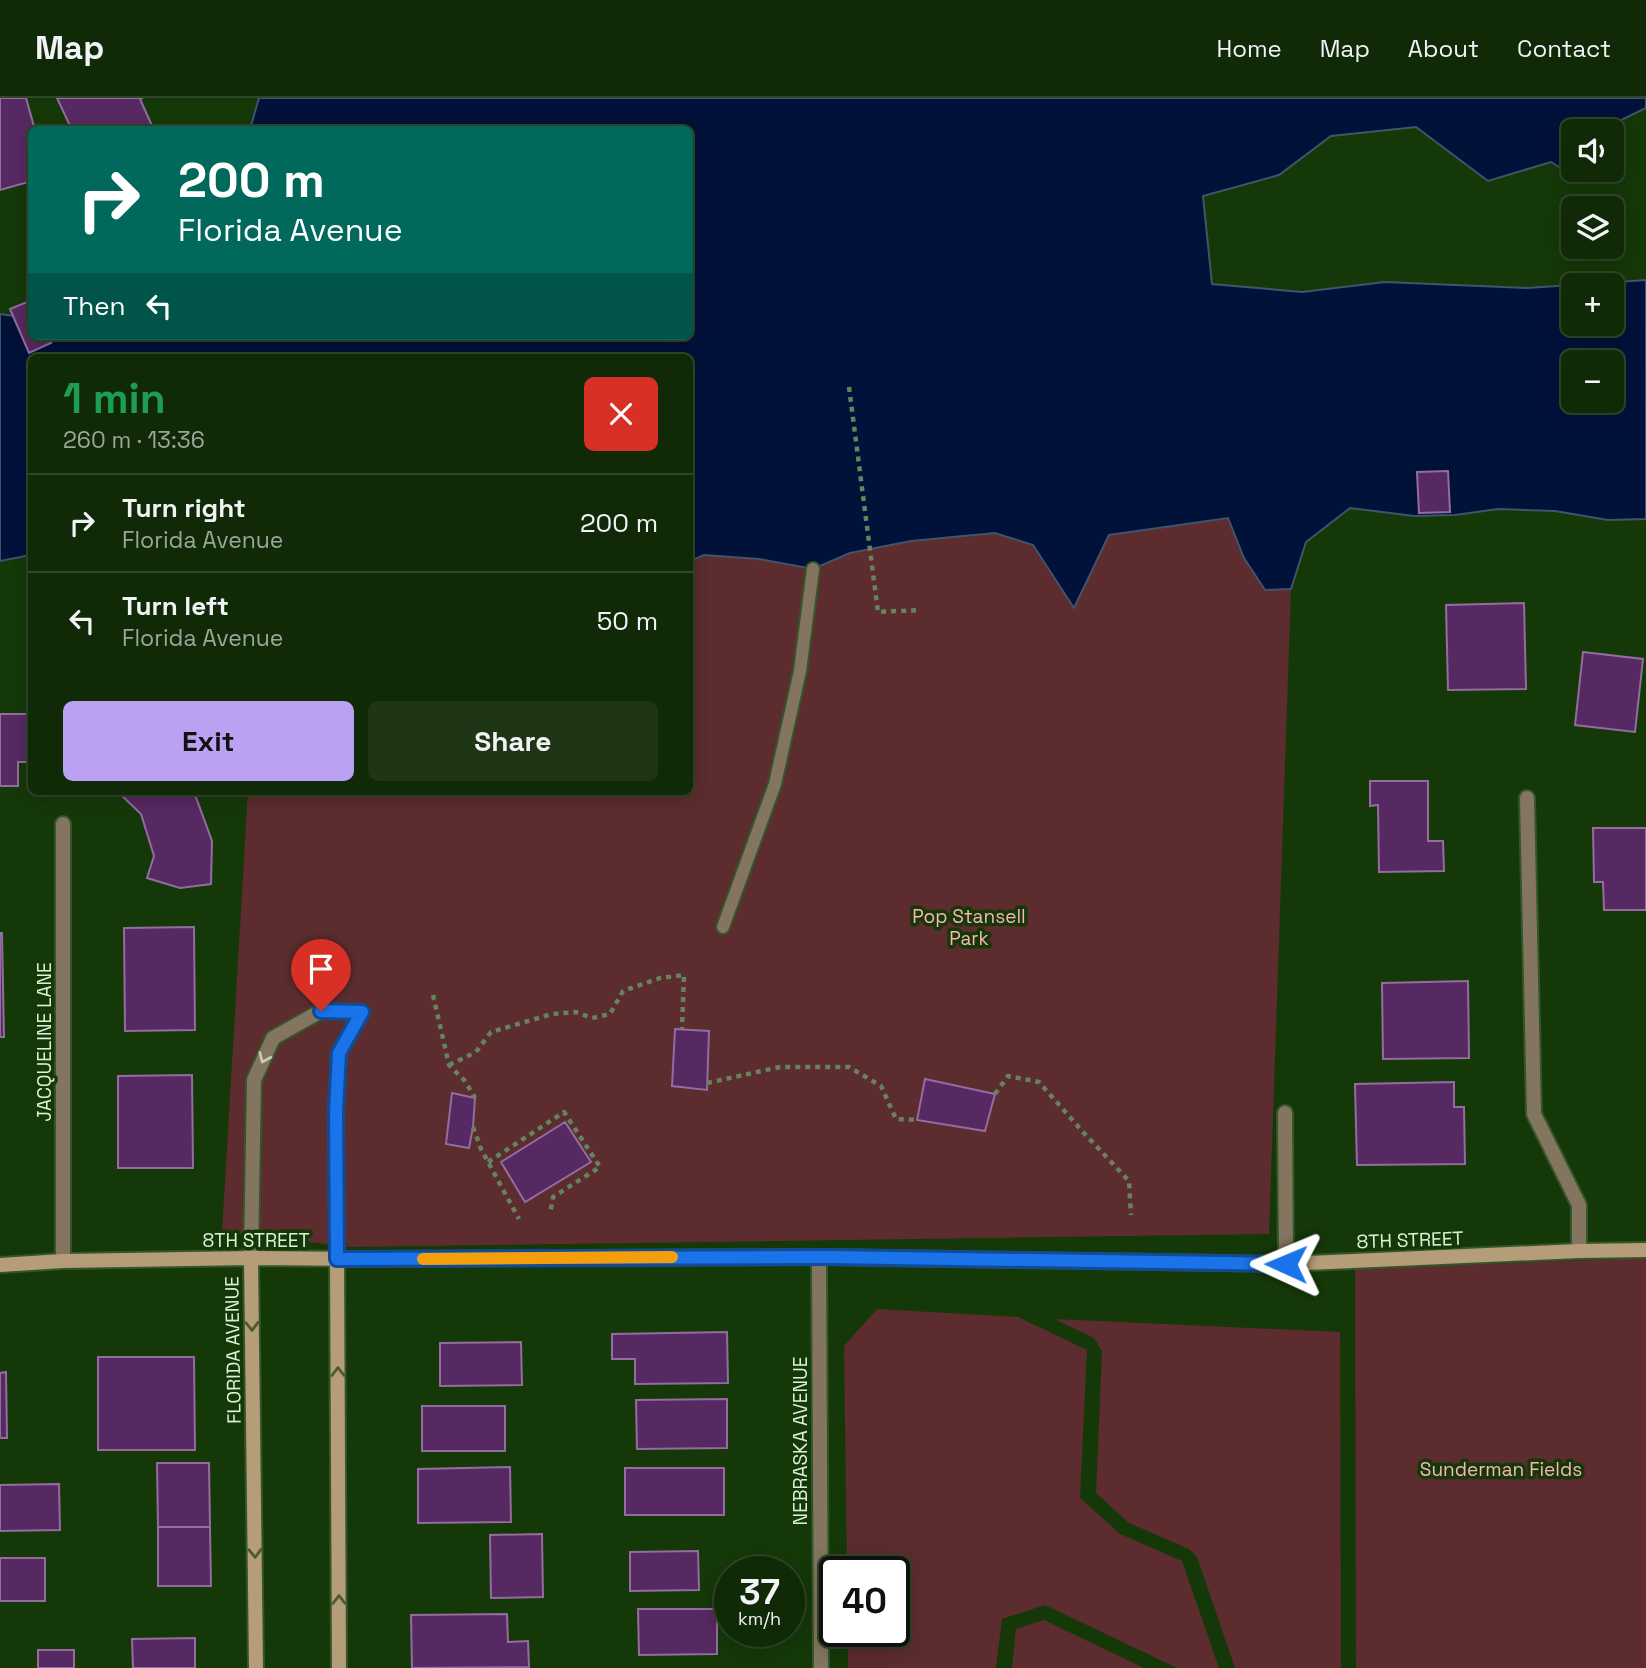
<!DOCTYPE html>
<html lang="en">
<head>
<meta charset="utf-8">
<style>
	:root { --surface:#102a07; --page:#1e3615; --text:#f1f3f6; --muted:#9ca79b; --line:#304628; --accent:#bca0f2 }
	body { margin:0; font-family:"Space Grotesk",sans-serif; background:var(--page); color:var(--text); height:100vh; display:flex; flex-direction:column; font-size:26px; white-space:nowrap }
	* { box-sizing:border-box; margin:0 }
	p { font-size:23px; color:var(--muted) }
	.icon { flex:none; width:38px; height:38px; fill:none; stroke:currentColor; stroke-width:2; stroke-linecap:round; stroke-linejoin:round }
	.map { position:relative; flex:1; overflow:hidden }
	.details { position:absolute; left:28px; top:256px; width:665px; height:441px; display:flex; flex-direction:column; background:var(--surface); border-radius:10px; box-shadow:0 4px 18px #0003,0 0 0 2px var(--line) }
	.details>* { flex:none }
	.guide { position:absolute; left:28px; top:28px; width:665px; height:214px; border-radius:10px; box-shadow:0 4px 18px #0003,0 0 0 2px var(--line); background:#00695c; color:#fff; overflow:hidden }
	.tools { position:absolute; left:1561px; top:21px; display:grid; gap:14px }
	.tools a { display:grid; place-items:center; width:63px; height:63px; border-radius:10px; background:var(--surface); box-shadow:0 4px 18px #0003,0 0 0 2px var(--line); font-size:35px }
	.speed { position:absolute; left:714px; top:1458px; display:flex; gap:14px; font-size:35px; font-weight:700; text-align:center }
	.speed>* { display:grid; place-content:center; width:91px; height:91px; border-radius:50%; background:var(--surface); box-shadow:0 4px 18px #0003,0 0 0 2px var(--line); line-height:1 }
	.speed small { font-size:18px; font-weight:400 }
	.speed .limit { border:4px solid #111; border-radius:10px; background:#fff; color:#111 }
	.pin { position:absolute; display:grid; place-items:center; width:60px; height:60px; color:#fff; margin:-72px -30px; border-radius:50% 50% 50% 0; rotate:-45deg; box-shadow:0 0 7px #0007 }
	.pin .icon { rotate:45deg }
	.me { position:absolute; width:77px; margin:-38px; rotate:271deg; stroke-linejoin:round; filter:drop-shadow(0 0 5px #0008) }
	.turn { display:flex; align-items:center; gap:24px; height:147px; padding:0 35px; font-size:32px }
	.turn .icon { width:91px; height:91px; stroke-width:2.5 }
	.turn b { display:block; font-size:49px; line-height:60px }
	.then { display:flex; align-items:center; height:66px; padding:0 35px; background:#0003; gap:14px; font-size:26px }
	.round { display:grid; place-items:center; flex:none; width:74px; height:74px; border-radius:10px; background:var(--page) }
	.summary { display:flex; align-items:center; justify-content:space-between; height:119px; padding:0 35px }
	h1 { font-size:42px; font-weight:800; line-height:52px; color:#1e9e55 }
	.cta { display:flex; gap:14px; margin-top:auto; padding:14px 35px }
	.cta a { flex:1; height:80px; border-radius:10px; background:var(--accent); color:#111; font-size:28px; font-weight:800; line-height:80px; text-align:center }
	.cta a+a { background:var(--page); color:var(--text) }
	ul { padding:0; list-style:none }
	li { display:flex; align-items:center; gap:21px; height:98px; padding:0 35px; border-top:2px solid var(--line) }
	li div { flex:1 }
	li b { display:block; font-size:26px }
	li em { font-style:normal }
	header { display:flex; align-items:center; gap:42px; box-sizing:border-box; height:98px; padding:0 35px; background:var(--surface); border-bottom:2px solid var(--line) }
	header strong { font-size:33px }
	nav { display:flex; gap:38px; margin-inline-start:auto; font-size:24px }
	.map>svg:first-child { display:block }
	.green { fill:#5c2c2e }
	.water { fill:#00113a; stroke:#425469; stroke-width:2; fill-rule:evenodd }
	.building { fill:#562962; stroke:#936d9d; stroke-width:2 }
	.lines { fill:none; stroke-linecap:round; stroke-linejoin:round }
	.lane-casing { stroke:#35562a; stroke-width:16 }
	.street-casing { stroke:#35562a; stroke-width:18 }
	.secondary-casing { stroke:#35562a; stroke-width:18 }
	.path { stroke:#65835c; stroke-width:4.5; stroke-dasharray:5 5; stroke-linecap:butt }
	.lane { stroke:#83755f; stroke-width:12 }
	.street { stroke:#83755f; stroke-width:14 }
	.secondary { stroke:#b49d78; stroke-width:14 }
	.oneway { stroke:#c1ccb2 }
	.oneway2 { stroke:#4d5b30 }
	.route-casing { stroke:#114b97; stroke-width:18 }
	.route { stroke:#1a73e8; stroke-width:12 }
	.slow { stroke:#f59e0b; stroke-width:12 }
	.labels { text-anchor:middle; dominant-baseline:central; stroke-width:7; stroke-linejoin:round; paint-order:stroke }
	.park-label { font-size:19px; fill:#fab4b4; stroke:#153809 }
	.street-label { font-size:19px; fill:#dcf1d6; stroke:#153809 }
</style>
</head>
<body>
<header>
<strong>Map</strong>
<nav><a>Home</a><a>Map</a><a>About</a><a>Contact</a></nav>
</header>
<div class="map">
<svg width="1646" height="1570" viewBox="0 0 1646 1570">
	<rect width="100%" height="100%" fill="#153809"/>
	<path class="green" d="M1229,419L1244,460L1265,491H1291L1269,1136L351,1149L222,1134L248,693H690V463L704,457L759,461L813,471L850,455L911,443L995,435L1033,447Z
		M1646,1160V1570H1356L1355,1171Z
		M877,1211L1018,1219L1087,1252L1080,1400L1120,1436L1182,1463L1219,1570H1177L1045,1507L1002,1521L996,1570H848V1533H894V1474L847,1473L844,1248Z
		M1054,1221L1340,1234L1341,1570H1235L1197,1459L1189,1451L1129,1425L1096,1395L1102,1253L1094,1240Z
		M1044,1522L1144,1570H1012L1016,1531Z"/>
	<path class="water" d="M259,0H1646V10L1621,22L1612,36V33H1573V72H1589L1582,83L1551,64L1488,83L1416,29L1331,38L1279,77L1203,98L1212,186L1302,194L1385,184L1527,190L1646,182V421L1608,422L1555,413L1498,411L1455,417L1414,418L1350,410L1306,444L1291,491L1265,492L1244,460L1228,420L1109,437L1074,510L1033,447L995,435L911,443L850,455L813,471L759,461L704,457L690,463V259H32L31,457L0,463V216L27,220L32,238H690V32L250,31ZM1573,187H1612V226H1573ZM1573,264H1612V303H1573Z"/>
	<path class="building" d="M0,0H26L35,32H32V83L0,92Z
		M57,0H143L140,1L154,32H72Z
		M32,202V238H48L51,245L29,255L10,211Z
		M1448,373L1450,414L1419,415L1417,374Z
		M1524,505L1526,591L1448,592L1446,507Z
		M1583,554L1643,561L1635,634L1575,627Z
		M0,616H32V664H18V688H0Z
		M1370,683H1428V743H1443L1444,773L1379,774L1378,707L1370,708Z
		M117,693L194,694L212,743L211,786L180,790L147,780L154,758L141,716Z
		M1593,730H1646V812H1604L1603,784H1594Z
		M194,829L195,932L125,933L124,830Z
		M0,835H2L4,939H0Z
		M1468,883L1469,960L1383,961L1382,885Z
		M675,931L709,933L707,992L672,988Z
		M192,977L193,1070H118V978Z
		M925,981L995,996L985,1033L917,1022Z
		M1454,984V1009H1464L1465,1066L1357,1067L1355,986Z
		M452,995L475,1000L473,1029L469,1050L446,1046Z
		M565,1024L591,1064L525,1104L501,1064Z
		M727,1234L728,1285L635,1286V1261H612V1236Z
		M521,1244L522,1287L440,1288V1245Z
		M98,1259H194L195,1352H98Z
		M6,1274L7,1340H0V1275Z
		M727,1301V1350L637,1351L636,1302Z
		M422,1308H505V1353H422Z
		M157,1365H209L210,1429H158Z
		M510,1369L511,1424L418,1425V1371Z
		M625,1370H724V1417H625Z
		M59,1386L60,1432L0,1433V1387Z
		M158,1429H210L211,1488H158Z
		M542,1436L543,1499L491,1500L490,1437Z
		M698,1453L699,1492L630,1493V1454Z
		M0,1460H45V1503H0Z
		M638,1511H717V1556L639,1557Z
		M507,1516L508,1544L528,1543L529,1569L412,1570L411,1517Z
		M195,1540V1570H133L132,1541Z
		M38,1552H74V1570H38Z"/>
	<g class="lines">
		<defs>
			<path id="lane" d="M723,829L775,686L800,573L813,471"/>
			<path id="street" d="M1527,700L1534,1016L1579,1107V1153
				M63,726V1163
				M1285,1015L1286,1166
				M819,1159L821,1570
				M251,1160L254,982L273,940L321,913L362,914L339,955L336,1013L337,1161"/>
			<path id="secondary" d="M251,1160L256,1570
				M337,1161L339,1570
				M0,1167L63,1163L251,1160L364,1161L819,1159L1286,1166L1579,1153L1646,1152"/>
		</defs>
		<use href="#lane" class="lane-casing"/>
		<use href="#street" class="street-casing"/>
		<use href="#secondary" class="secondary-casing"/>
		<path class="path" d="M849,289L878,514L919,512
			M433,897L449,967L465,983L475,1000
			M449,967L476,954L491,934L552,916L576,914L592,920L610,916L623,893L660,880L684,877L682,931
			M707,985L780,969H849L881,988L896,1021L917,1022
			M995,996L1008,978L1039,984L1084,1035L1129,1083L1131,1117
			M473,1029L481,1051L519,1121
			M488,1064L564,1014L600,1069L553,1099L550,1116"/>
		<use href="#lane" class="lane"/>
		<use href="#street" class="street"/>
		<use href="#secondary" class="secondary"/>
	</g>
	<defs><path id="oneway-chevron" d="M-2-3.5L2.5 0L-2 3.5" fill="none" stroke-width="1.6" stroke-linecap="round" stroke-linejoin="round" transform="scale(1.75)"/></defs>
	<use class="oneway" href="#oneway-chevron" transform="translate(264 960) rotate(114)"/>
	<g class="oneway2">
		<use href="#oneway-chevron" transform="translate(252 1228) rotate(89)"/>
		<use href="#oneway-chevron" transform="translate(338 1274) rotate(-90)"/>
		<use href="#oneway-chevron" transform="translate(255 1455) rotate(89)"/>
		<use href="#oneway-chevron" transform="translate(339 1502) rotate(-90)"/>
	</g>
	<g class="lines">
		<defs>
			<path id="route" d="M321,913L362,914L339,955L336,1013L337,1161L829,1159L1286,1166"/>
		</defs>
		<use href="#route" class="route-casing"/>
		<use href="#route" class="route"/>
		<path class="slow" d="M423,1161L672,1159"/>
	</g>
	<g class="labels">
		<g class="park-label">
			<text x="969" y="818">Pop Stansell<tspan x="969" dy="22">Park</tspan></text>
			<text x="1501" y="1371">Sunderman Fields</text>
		</g>
		<g class="street-label">
			<text transform="translate(44 944) rotate(-90)">JACQUELINE LANE</text>
			<text x="256" y="1142">8TH STREET</text>
			<text transform="translate(1410 1142) rotate(-2)">8TH STREET</text>
			<text transform="translate(233 1252) rotate(-91)">FLORIDA AVENUE</text>
			<text transform="translate(800 1343) rotate(-90)">NEBRASKA AVENUE</text>
		</g>
	</g>
</svg>
<div class="tools">
<a><svg class="icon" aria-label="sound" viewBox="0 0 24 24"><path d="M4 9h4l5-4v14l-5-4H4zM17 9q2 3 0 6"/></svg></a>
<a><svg class="icon" aria-label="layers" viewBox="0 0 24 24"><path d="M12 4l9 5-9 5-9-5zM3 14l9 5 9-5"/></svg></a>
<a>+</a>
<a>−</a>
</div>
<div class="speed"><div>37<small>km/h</small></div><div class="limit">40</div></div>
<div class="pin" style="left:321px;top:913px;background:#d93025"><svg class="icon" aria-label="arrive" viewBox="0 0 24 24"><path d="M6 21V4h12l-3 4 3 4H6"/></svg></div>
<svg class="me" style="left:1286px;top:1166px" viewBox="-20 -20 40 40"><path d="M0-17L14 15 0 8-14 15z" fill="#1a73e8" stroke="#fff" stroke-width="4"/></svg>
<div class="guide">
<div class="turn"><svg class="icon" aria-label="right" viewBox="0 0 24 24"><path d="M7 20v-9h11M14 6l5 5-5 5"/></svg><div><b>200 m</b>Florida Avenue</div></div>
<div class="then">Then<svg class="icon" aria-label="left" viewBox="0 0 24 24"><path d="M17 20v-9H6M10 6l-5 5 5 5"/></svg></div>
</div>
<section class="details">
<div class="summary"><div><h1>1 min</h1><p>260 m · 13:36</p></div><a class="round" style="background:#d93025;color:#fff"><svg class="icon" aria-label="close" viewBox="0 0 24 24"><path d="M6 6l12 12M18 6L6 18"/></svg></a></div>
<ul>
<li><svg class="icon" aria-label="right" viewBox="0 0 24 24"><path d="M7 20v-9h11M14 6l5 5-5 5"/></svg><div><b>Turn right</b><p>Florida Avenue</p></div><em>200 m</em></li>
<li><svg class="icon" aria-label="left" viewBox="0 0 24 24"><path d="M17 20v-9H6M10 6l-5 5 5 5"/></svg><div><b>Turn left</b><p>Florida Avenue</p></div><em>50 m</em></li>
</ul>
<div class="cta"><a>Exit</a><a>Share</a></div>
</section>
</div>
</body>
</html>
